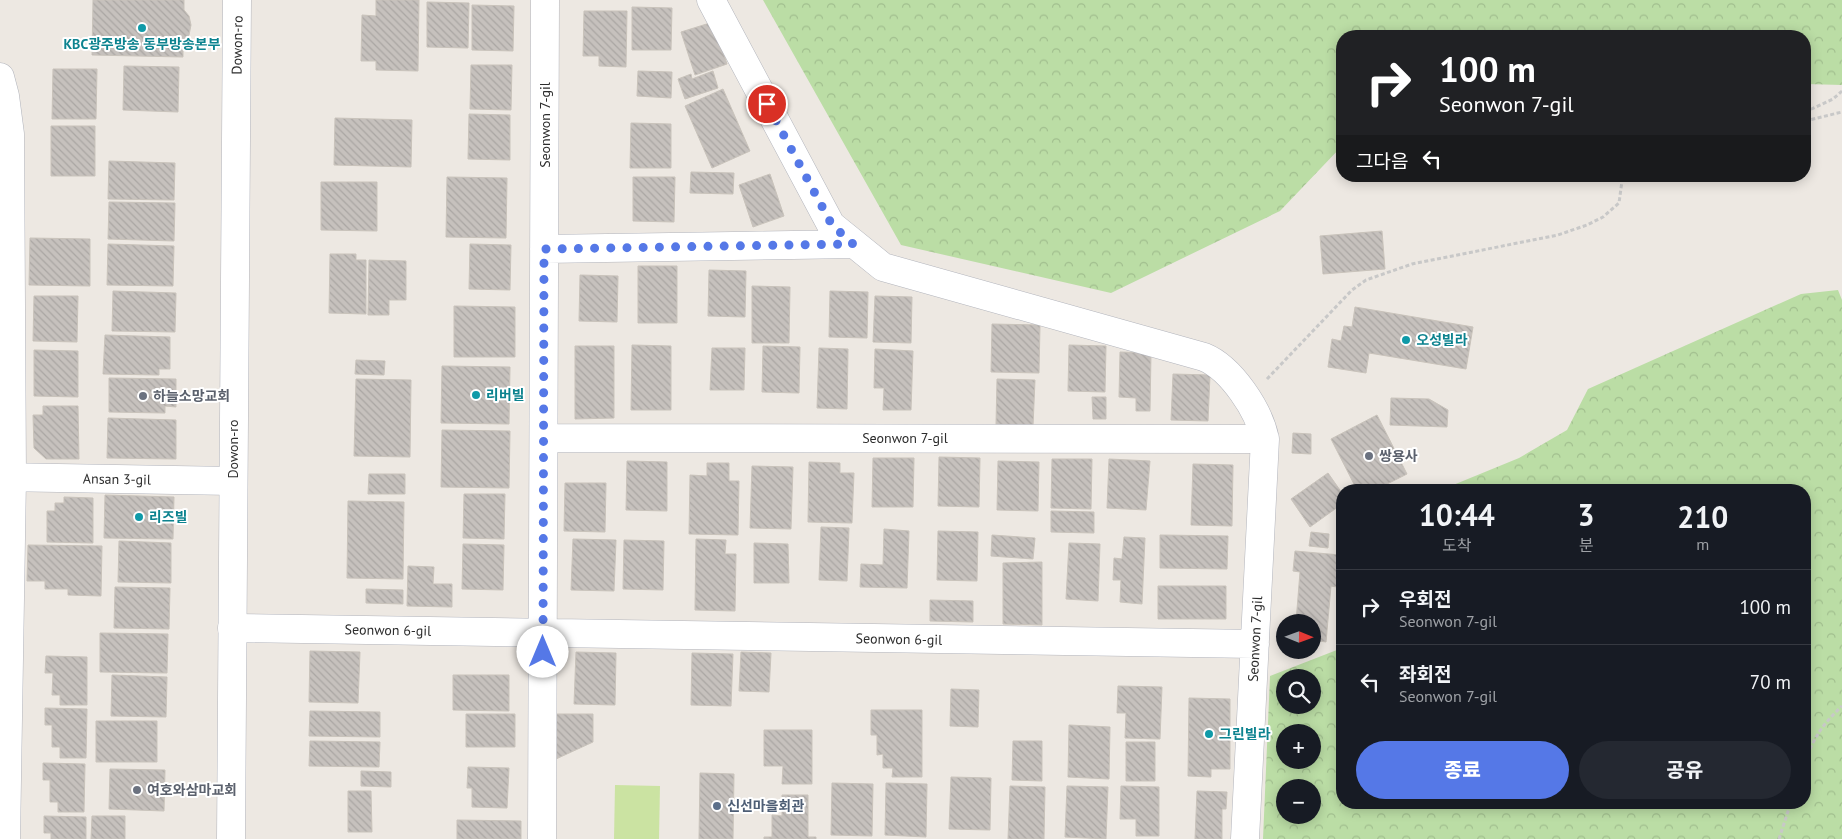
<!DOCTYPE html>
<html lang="ko">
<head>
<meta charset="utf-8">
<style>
	:root { --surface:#171b24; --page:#242831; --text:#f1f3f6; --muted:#9ea1a6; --line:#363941; --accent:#5578e7 }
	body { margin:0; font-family:"PT Sans","Noto Sans KR",sans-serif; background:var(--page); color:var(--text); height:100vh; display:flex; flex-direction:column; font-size:19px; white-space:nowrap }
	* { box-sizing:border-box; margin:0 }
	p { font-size:16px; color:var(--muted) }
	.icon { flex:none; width:28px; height:28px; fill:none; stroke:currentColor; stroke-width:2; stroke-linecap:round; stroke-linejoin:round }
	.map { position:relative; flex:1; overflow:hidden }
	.details { position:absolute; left:1336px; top:484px; width:475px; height:325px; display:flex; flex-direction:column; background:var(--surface); border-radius:20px; box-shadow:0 2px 12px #0003 }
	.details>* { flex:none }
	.top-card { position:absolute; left:1336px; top:30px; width:475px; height:152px; border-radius:20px; box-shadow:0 2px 12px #0003; background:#202124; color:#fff; overflow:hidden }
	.needle { width:32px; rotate:91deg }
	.tools { position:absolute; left:1276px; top:614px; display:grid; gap:10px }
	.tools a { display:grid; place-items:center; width:45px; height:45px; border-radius:50%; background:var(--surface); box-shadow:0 2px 12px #0003; font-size:25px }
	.pin { position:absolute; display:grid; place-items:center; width:42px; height:42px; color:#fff; margin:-21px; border:2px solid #fff; border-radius:50%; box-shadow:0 1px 5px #0007 }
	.me { position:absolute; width:55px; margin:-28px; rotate:0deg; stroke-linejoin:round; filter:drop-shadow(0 0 4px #0008) }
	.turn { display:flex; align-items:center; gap:18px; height:105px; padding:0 20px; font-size:22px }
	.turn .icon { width:65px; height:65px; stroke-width:2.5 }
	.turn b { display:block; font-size:35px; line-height:42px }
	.then { display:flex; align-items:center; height:48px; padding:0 20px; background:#0003; gap:10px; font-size:19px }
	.eta { display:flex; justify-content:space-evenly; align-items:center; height:85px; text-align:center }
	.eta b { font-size:30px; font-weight:800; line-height:35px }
	.primary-button { display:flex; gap:10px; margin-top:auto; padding:10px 20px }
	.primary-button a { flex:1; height:58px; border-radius:30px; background:var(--accent); color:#fff; font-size:20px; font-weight:800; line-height:58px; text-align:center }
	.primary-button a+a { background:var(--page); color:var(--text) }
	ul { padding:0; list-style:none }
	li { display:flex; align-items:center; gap:15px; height:75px; padding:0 20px; border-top:1px solid var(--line) }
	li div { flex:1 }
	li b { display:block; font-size:19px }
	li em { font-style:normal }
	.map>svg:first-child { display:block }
	.forest { fill:url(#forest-crowns); fill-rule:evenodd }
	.pitch { fill:#cbe3a2 }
	.building { fill:url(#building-back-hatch); stroke:#c9c3bb }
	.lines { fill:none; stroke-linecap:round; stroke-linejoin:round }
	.minor-casing { stroke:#b2b4bc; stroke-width:29 }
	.tertiary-casing { stroke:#b2b4bc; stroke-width:29 }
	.path { stroke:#c8c8c8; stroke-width:3; stroke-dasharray:4 2.5; stroke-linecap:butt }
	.minor { stroke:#fff; stroke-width:28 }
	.tertiary { stroke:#fff; stroke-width:28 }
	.route { stroke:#5578e7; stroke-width:9; stroke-dasharray:0 16.2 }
	.culture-dot { fill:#0f9aa8; stroke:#fff; stroke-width:2 }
	.worship-dot { fill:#6b7280; stroke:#fff; stroke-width:2 }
	.service-dot { fill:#5c6f8a; stroke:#fff; stroke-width:2 }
	.labels { text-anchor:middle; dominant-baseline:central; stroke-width:4; stroke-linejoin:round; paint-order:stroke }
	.culture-label { font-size:14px; font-weight:bold; fill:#0d838f; stroke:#fff; text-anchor:start }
	.street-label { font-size:14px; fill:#2d2d2d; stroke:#fff }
	.worship-label { font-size:14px; font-weight:bold; fill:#5b616d; stroke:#fff; text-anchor:start }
	.service-label { font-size:14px; font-weight:bold; fill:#4e5e75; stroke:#fff; text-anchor:start }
</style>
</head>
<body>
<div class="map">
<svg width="1842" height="839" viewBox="0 0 1842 839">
	<defs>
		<pattern id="forest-crowns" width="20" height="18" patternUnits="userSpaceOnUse" patternTransform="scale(1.25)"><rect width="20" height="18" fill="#bbdda5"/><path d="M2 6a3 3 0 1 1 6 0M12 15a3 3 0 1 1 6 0" fill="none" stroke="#a1be8e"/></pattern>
		<pattern id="building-back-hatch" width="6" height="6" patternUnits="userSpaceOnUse" patternTransform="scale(1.25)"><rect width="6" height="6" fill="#c6c1bd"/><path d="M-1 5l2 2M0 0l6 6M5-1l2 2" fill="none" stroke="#aaa6a3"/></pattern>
	</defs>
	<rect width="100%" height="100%" fill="#ede8e2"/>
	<path class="forest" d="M763,0H1842V85L1805,84V36H1342V146L1280,211L1111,293L901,245Z
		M1838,290L1842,300V839H1263L1270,676L1342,648V802H1805V490H1441L1519,458L1567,430L1588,389L1801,294ZM1285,678H1312V705H1285ZM1285,732H1312V760H1285ZM1285,788H1312V815H1285Z"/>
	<path class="pitch" d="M615,785L660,786L659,839H614Z"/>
	<path class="building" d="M93,0H184V10L189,16L191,25L189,35L183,42V57L92,55Z
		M376,0H419L418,71L376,70V61H361L362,15L376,16Z
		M427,2L469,3L468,48L427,47Z
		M472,5L514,6L513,51L472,50Z
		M632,7L672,8L671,50H632Z
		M584,11H627L626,67L599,66V56H583Z
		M713,22L727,64L695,75L681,32Z
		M471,65H512L511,110L470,109Z
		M124,66L179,67L178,112L123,110Z
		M53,69H97L96,119H52Z
		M638,71L672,72L671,98L637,96Z
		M713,71L718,88L685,99L678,79L691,74L692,79Z
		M723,89L750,151L712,168L685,106Z
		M469,114L510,115V160L468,159Z
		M335,118L412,120L411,167L334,165Z
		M631,123L671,124V168H630Z
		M51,126H95V176H51Z
		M109,161L175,163L174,200L108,199Z
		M691,172L734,173L733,194L690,193Z
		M770,174L784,216L753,227L739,185Z
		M447,177L507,178L506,238L446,237Z
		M633,177H675L674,222L633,221Z
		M321,182H377V231L321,230Z
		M109,202L175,203L174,241L108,239Z
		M1382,231L1385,269L1323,274L1320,236Z
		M30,238L90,239V286L29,285Z
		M108,244L174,246L173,286L107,285Z
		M470,244L511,245L510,290L469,289Z
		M330,254H356V260H366V314L329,313Z
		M369,260L406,261V300H389V315H368Z
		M638,266H677V323H638Z
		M709,270L746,271L745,317L708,316Z
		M580,275L618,276L617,322L579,321Z
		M752,286L790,287L789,343H752Z
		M113,291L176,293L175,332L112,331Z
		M830,291L868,292L867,338L829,337Z
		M34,296H78L77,342L33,341Z
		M875,296L912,297L911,343L873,342Z
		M454,306L515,307V357H454Z
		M1355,307L1473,327L1466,369L1369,353L1366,373L1328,367L1332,339L1341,341L1344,326L1352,327Z
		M992,324L1040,325L1039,373L991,372Z
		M105,335L170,337V369H159V375L103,374Z
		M632,345L671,346V410H631Z
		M1069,345L1106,346L1105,392L1068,391Z
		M575,346H614V418L575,419Z
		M763,346L800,347L799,393L762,392Z
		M712,348H745L744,390H710Z
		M819,348L848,349L847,409L817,408Z
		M875,349L913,351L911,410H883L884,388H874Z
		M34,350L78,351V397L34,396Z
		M1120,352L1151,353L1150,411H1136V398L1119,397Z
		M356,360L385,361L384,375L355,374Z
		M442,366L510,367L509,424L441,423Z
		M1173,374L1210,375L1208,421L1171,420Z
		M109,378L176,379V407L165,406V413L109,412Z
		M356,379L411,380L410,457L354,456Z
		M997,379L1035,380L1033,426L996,425Z
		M1092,397H1106V419H1093Z
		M1391,398L1429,399L1448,410L1447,427L1390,425Z
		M43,406H78L79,459H46L34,448L33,415H43Z
		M1377,415L1407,474L1375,490H1357L1331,439Z
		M108,418L176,420V459L107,458Z
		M442,430L510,431L509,488L441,487Z
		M1293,433L1311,434V454L1292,453Z
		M939,457L980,458L979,507L938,506Z
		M873,458H914L913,507H872Z
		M1052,459H1092L1091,509L1051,508Z
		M1109,459L1150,461L1146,510L1107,508Z
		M627,461L667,462V511L626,510Z
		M998,461L1039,462L1038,511L997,510Z
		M809,462L840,463V473H854L852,523L808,522Z
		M707,463H729V481H739L738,535L689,534L690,475L707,476Z
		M1193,464L1233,465L1232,526L1191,525Z
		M752,466L793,467L791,529L750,528Z
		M1328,473L1342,493V504L1310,527L1291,499Z
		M369,474H405V494H368Z
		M565,483H606L605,532L564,531Z
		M464,494H505L504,539L463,538Z
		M105,495L174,497L173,539L104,538Z
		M64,497L93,498V543L47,542V511H55V503H64Z
		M348,501L404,502L403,579L347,578Z
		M1051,511L1094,512V533L1051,532Z
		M821,527L849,528L847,581L819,580Z
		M884,529L909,531L907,588L860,587L861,564L883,565Z
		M938,531L978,532L977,581L937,580Z
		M1311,532L1329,534L1328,548L1309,546Z
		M992,535L1035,538L1033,559L991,556Z
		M1160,535L1228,536L1227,569L1160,568Z
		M1124,537L1145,538L1142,604L1120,602L1121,580H1113L1114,558L1122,559Z
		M573,539L616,540L614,591L571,590Z
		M696,539L726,540L725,554H736L735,611L695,610Z
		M624,540L664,541L663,590L623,589Z
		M119,541L171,543V583L118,582Z
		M754,543L788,544L789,583H754Z
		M1069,543L1100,544L1098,601L1066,599Z
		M463,544L504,545L503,590L462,589Z
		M28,545L102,546L101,596L68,595V589H45V581H27Z
		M1295,551L1340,555L1337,587L1331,586L1326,642L1312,640V622H1296L1300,572L1293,571Z
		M1042,562V625L1003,624V563Z
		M408,566L434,567L433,584H452V607L407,606Z
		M1158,586H1226V619H1158Z
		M115,587L170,588L169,629L114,628Z
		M366,589L403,590V604L366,603Z
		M930,600L973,601V622L930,621Z
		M100,633L168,634L167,673L100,672Z
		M310,651L360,652L358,703L309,702Z
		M576,652L616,653L615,705L574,704Z
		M741,652L771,653L769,692L739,691Z
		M692,653L733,654L731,706L691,705Z
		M46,656L87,657V705H60V695H52L53,673H45Z
		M112,675L167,677L166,717L111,716Z
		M453,675H509V711L453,710Z
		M1118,686L1162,687L1160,739L1125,738L1126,713H1117Z
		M951,689L979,690L978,727L950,726Z
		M1189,698L1230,699V769H1211V777L1188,776Z
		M45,708L87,709L86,758H60V747H52V725H45Z
		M871,710H922V777H892L893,768H883V754L877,755V735H871Z
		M310,711L380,712V737L309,736Z
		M466,714H515V747H466Z
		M556,714H593V742L556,759Z
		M96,721H157V762H96Z
		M1069,725L1110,727L1109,779L1068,777Z
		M764,730H812V784H782L783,766H764Z
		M310,741L380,742L379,767L309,766Z
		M1013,741H1042V781L1012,780Z
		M1126,742H1155V781H1126Z
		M43,763L85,764L84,812H58V802H50V780H43Z
		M468,767L509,768L507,808L472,807V788H467Z
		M110,769L165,770L164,811L109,809Z
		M361,771L391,772V787L361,786Z
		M700,773L734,774L733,839H699Z
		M951,777L991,778L990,830L949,829Z
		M832,783L873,784L872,836L831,835Z
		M886,783L927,784L926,837L885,835Z
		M1010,786L1045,787L1044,839H1008Z
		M1067,786L1108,787L1106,839L1065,837Z
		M1121,786L1159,787V836H1136V819H1120Z
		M348,791H371L372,832H348Z
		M1197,791L1227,792L1226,809H1222V839H1195Z
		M782,795H808V837H816V839H764V837H772V815L782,816Z
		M44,816L86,817V839H51V833H44Z
		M92,816H125V839H91Z
		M457,820L521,821V839H457Z"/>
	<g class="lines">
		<defs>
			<path id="minor" d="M711,0L831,225L883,267L1204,357C1231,368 1259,410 1265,439L1245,839
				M0,77L5,96L10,134L12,478L6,839
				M544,249L853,244
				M544,438L1265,439
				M0,477L233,481
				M232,628L1255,644
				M542,839L545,0"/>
			<path id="tertiary" d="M231,839L237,0"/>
		</defs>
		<use href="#minor" class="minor-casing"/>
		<use href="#tertiary" class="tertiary-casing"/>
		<path class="path" d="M1805,112L1833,99L1842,91
			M1805,121L1842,112
			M1267,379L1352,290L1366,280L1412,264L1558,235L1587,225L1603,217L1619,203L1622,181L1627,176
			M1805,761C1814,737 1823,724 1842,706
			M1779,839L1791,802"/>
		<use href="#minor" class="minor"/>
		<use href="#tertiary" class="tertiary"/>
	</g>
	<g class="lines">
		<path class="route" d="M543,652L544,249L853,244L832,225L767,104"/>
	</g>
	<g class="culture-dot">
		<circle cx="142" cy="28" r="5"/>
		<circle cx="1406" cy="340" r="5"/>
		<circle cx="476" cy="395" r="5"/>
		<circle cx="139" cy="517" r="5"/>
		<circle cx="1209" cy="734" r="5"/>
	</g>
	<g class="worship-dot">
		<circle cx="143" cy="396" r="5"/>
		<circle cx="1369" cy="456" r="5"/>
		<circle cx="137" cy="790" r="5"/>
	</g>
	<circle class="service-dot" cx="717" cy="806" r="5"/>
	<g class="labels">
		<g class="culture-label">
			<text x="142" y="44" text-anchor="middle">KBC광주방송 동부방송본부</text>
			<text x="1416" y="340">오성빌라</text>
			<text x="486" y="395">리버빌</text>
			<text x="149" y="517">리즈빌</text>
			<text x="1219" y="734">그린빌라</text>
		</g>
		<g class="street-label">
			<text transform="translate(237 45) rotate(-89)">Dowon-ro</text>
			<text transform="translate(545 125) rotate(-90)">Seonwon 7-gil</text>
			<text x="905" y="438">Seonwon 7-gil</text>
			<text transform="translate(233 449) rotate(-90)">Dowon-ro</text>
			<text transform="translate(117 479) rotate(1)">Ansan 3-gil</text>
			<text transform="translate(388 630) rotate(1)">Seonwon 6-gil</text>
			<text transform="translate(899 639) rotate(1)">Seonwon 6-gil</text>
			<text transform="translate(1255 639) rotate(-87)">Seonwon 7-gil</text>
		</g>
		<g class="worship-label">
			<text x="153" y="396">하늘소망교회</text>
			<text x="1379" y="456">쌍용사</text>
			<text x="147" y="790">여호와삼마교회</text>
		</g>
		<g class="service-label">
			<text x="727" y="806">신선마을회관</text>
		</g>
	</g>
</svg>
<div class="tools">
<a><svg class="needle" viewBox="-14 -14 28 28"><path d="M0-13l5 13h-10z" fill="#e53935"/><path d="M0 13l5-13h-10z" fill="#9ea1a6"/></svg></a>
<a><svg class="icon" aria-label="search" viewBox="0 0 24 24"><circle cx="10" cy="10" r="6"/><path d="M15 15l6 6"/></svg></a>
<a>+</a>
<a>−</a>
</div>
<div class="pin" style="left:767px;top:104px;background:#d93025"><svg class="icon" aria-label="arrive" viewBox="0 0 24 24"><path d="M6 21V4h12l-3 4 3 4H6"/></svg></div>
<svg class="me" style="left:543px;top:652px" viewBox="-20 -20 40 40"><circle r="19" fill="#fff"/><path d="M0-13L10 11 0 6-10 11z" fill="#5578e7"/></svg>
<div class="top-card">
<div class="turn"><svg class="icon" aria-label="right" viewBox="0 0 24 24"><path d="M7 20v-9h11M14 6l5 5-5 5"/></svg><div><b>100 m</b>Seonwon 7-gil</div></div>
<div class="then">그다음<svg class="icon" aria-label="left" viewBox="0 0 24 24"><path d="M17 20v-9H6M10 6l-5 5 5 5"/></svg></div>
</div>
<section class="details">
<div class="eta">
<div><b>10:44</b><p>도착</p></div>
<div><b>3</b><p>분</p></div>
<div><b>210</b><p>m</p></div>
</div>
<ul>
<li><svg class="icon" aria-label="right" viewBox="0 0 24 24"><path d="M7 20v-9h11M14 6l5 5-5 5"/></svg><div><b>우회전</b><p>Seonwon 7-gil</p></div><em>100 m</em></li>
<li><svg class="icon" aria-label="left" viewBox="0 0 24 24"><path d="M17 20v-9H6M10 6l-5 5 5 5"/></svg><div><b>좌회전</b><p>Seonwon 7-gil</p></div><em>70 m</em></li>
</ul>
<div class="primary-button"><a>종료</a><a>공유</a></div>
</section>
</div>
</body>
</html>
